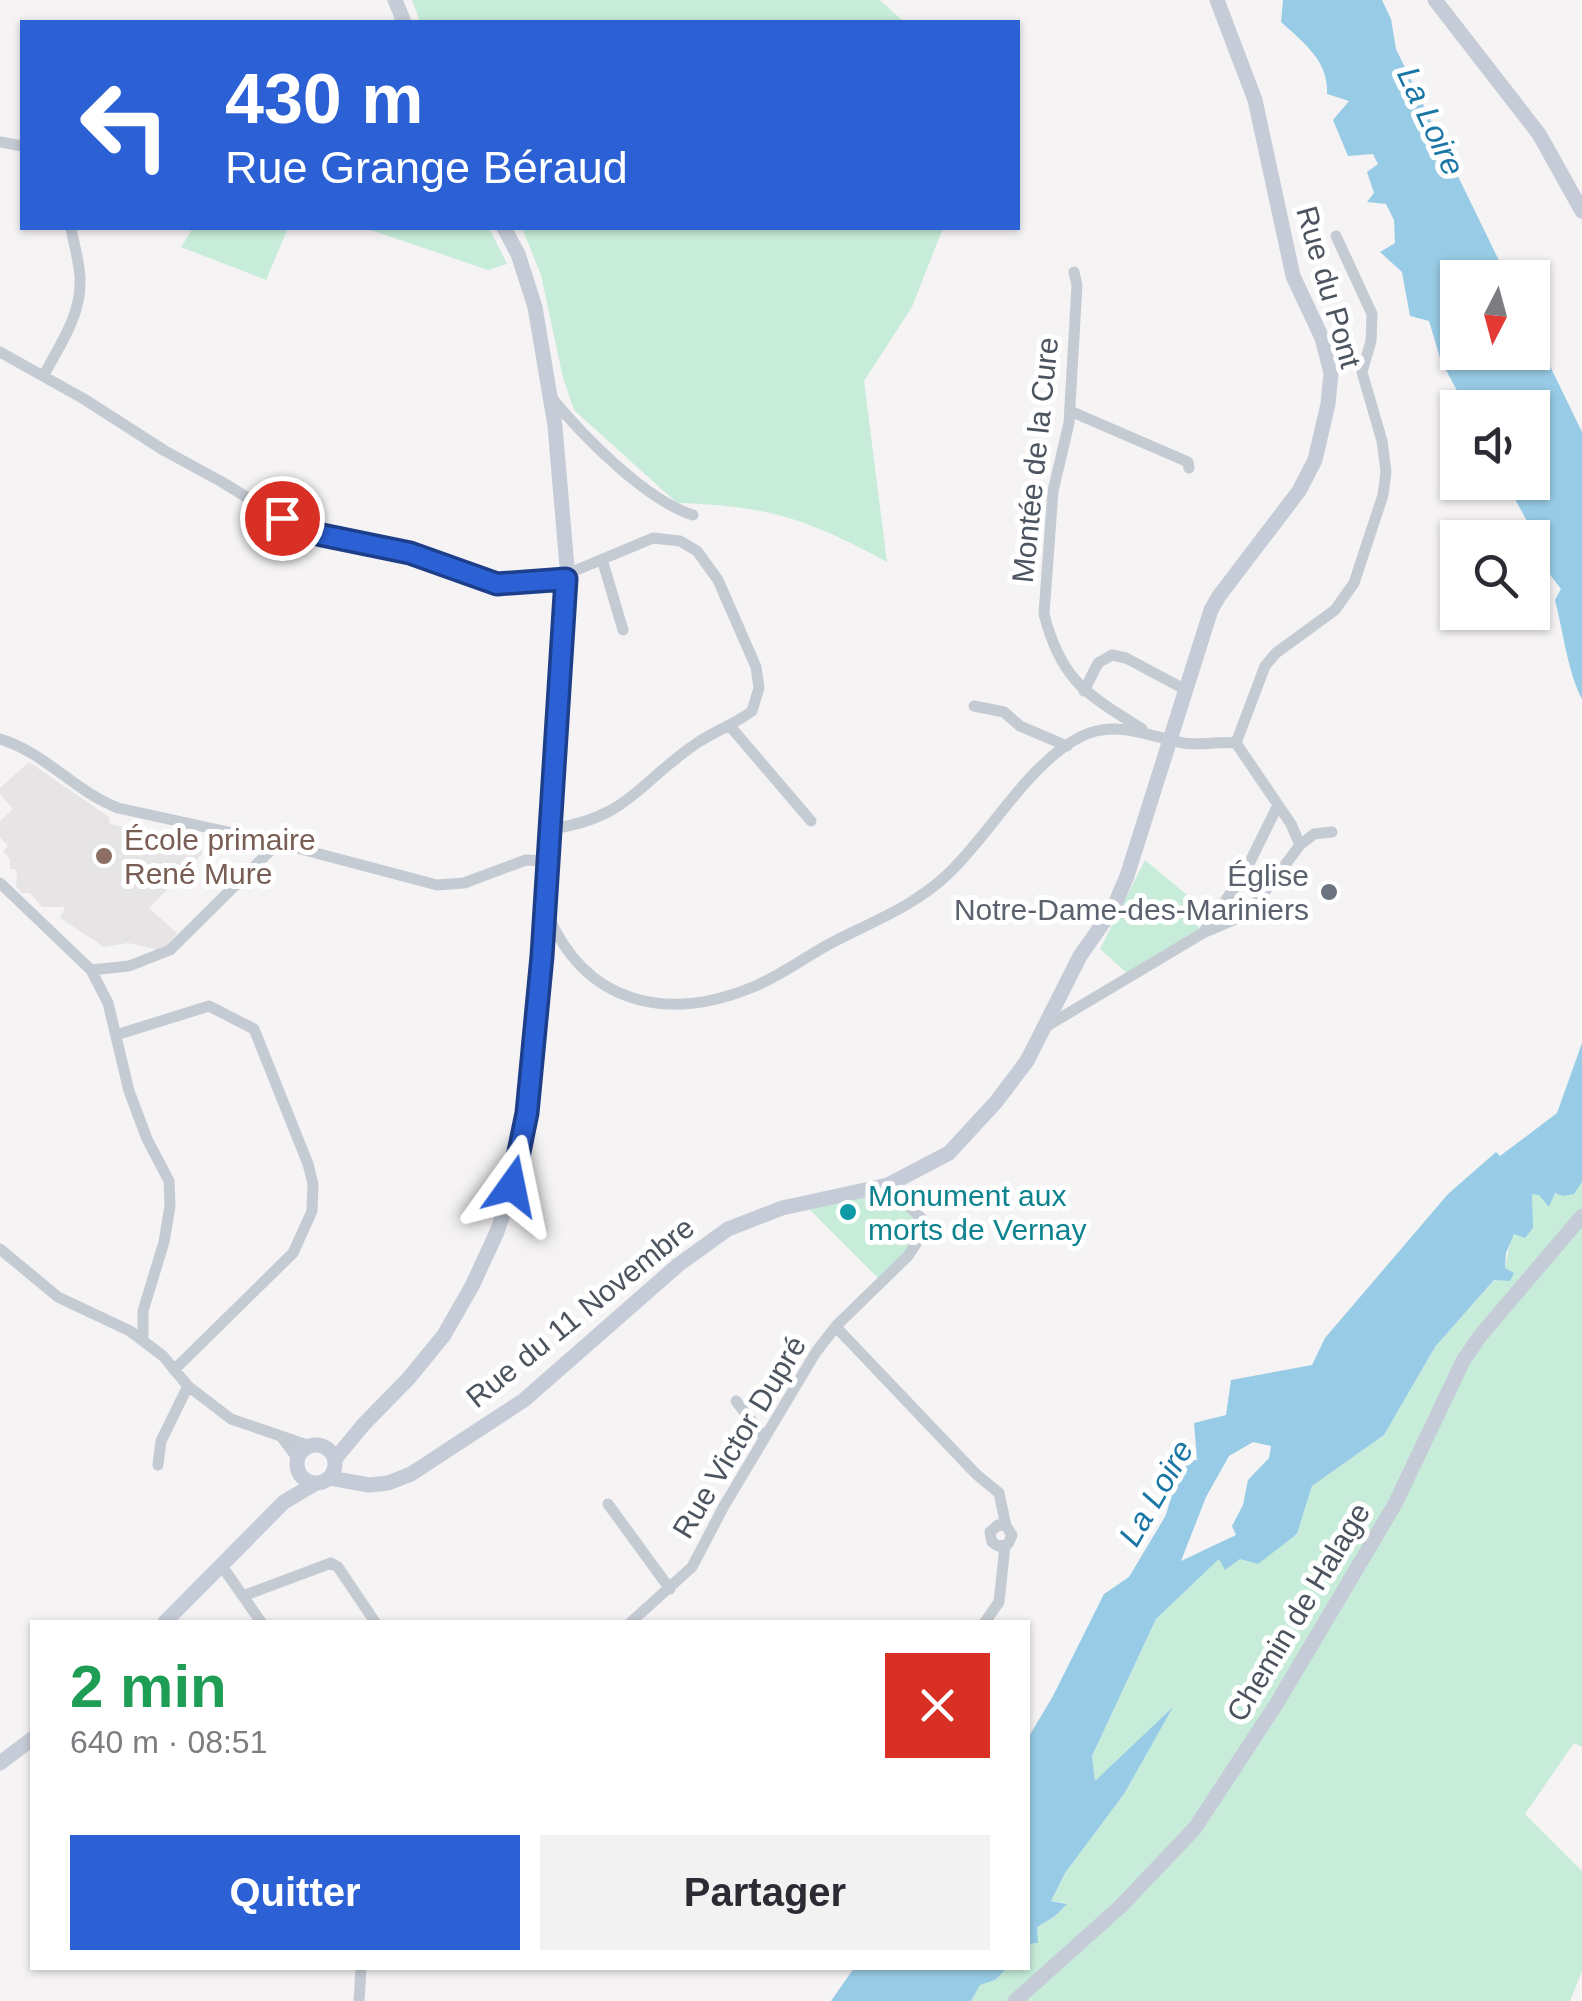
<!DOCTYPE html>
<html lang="fr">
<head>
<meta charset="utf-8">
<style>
	:root { --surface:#fff; --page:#f2f2f3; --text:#2b2b33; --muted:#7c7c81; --accent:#2c61d6 }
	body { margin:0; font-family:Helvetica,sans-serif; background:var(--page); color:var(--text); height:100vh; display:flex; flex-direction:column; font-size:38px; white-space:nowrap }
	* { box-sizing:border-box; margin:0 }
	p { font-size:32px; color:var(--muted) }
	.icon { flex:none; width:55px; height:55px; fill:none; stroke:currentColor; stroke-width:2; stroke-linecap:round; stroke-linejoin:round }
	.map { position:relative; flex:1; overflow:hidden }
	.panel { position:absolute; left:30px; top:1620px; width:1000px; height:350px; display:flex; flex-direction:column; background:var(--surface); border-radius:0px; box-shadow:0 2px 8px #0004 }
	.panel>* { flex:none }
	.guide { position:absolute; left:20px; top:20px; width:1000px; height:210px; border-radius:0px; box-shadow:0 2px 8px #0004; background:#2c61d6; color:#fff; overflow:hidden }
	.needle { width:65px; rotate:186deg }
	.fabs { position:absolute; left:1440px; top:260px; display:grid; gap:20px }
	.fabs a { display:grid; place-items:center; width:110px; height:110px; border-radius:0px; background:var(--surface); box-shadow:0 2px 8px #0004; font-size:50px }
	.pin { position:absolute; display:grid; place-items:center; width:85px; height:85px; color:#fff; margin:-42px; border:5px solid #fff; border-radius:50%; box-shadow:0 2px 10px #0007 }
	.me { position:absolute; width:110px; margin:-55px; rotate:12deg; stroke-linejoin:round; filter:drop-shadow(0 0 8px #0008) }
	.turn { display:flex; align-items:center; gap:35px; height:210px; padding:0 40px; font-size:45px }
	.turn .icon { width:130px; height:130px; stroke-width:2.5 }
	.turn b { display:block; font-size:70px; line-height:85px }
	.round { display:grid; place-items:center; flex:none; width:105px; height:105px; border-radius:0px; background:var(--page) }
	.summary { display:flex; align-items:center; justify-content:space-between; height:170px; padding:0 40px }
	h1 { font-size:60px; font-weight:800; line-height:75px; color:#1e9e55 }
	.cta { display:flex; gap:20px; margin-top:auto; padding:20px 40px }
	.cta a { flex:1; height:115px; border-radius:0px; background:var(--accent); color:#fff; font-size:40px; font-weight:800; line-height:115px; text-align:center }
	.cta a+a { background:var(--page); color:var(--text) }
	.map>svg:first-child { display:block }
	.education { fill:#e6e4e4 }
	.green { fill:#c7edda }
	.water { fill:#98cce6; fill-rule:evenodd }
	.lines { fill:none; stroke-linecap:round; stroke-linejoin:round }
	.street { stroke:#c5cbd3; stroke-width:11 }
	.secondary { stroke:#c6ccd7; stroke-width:15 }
	.route-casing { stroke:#1d3f8b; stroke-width:25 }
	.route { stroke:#2c61d6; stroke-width:18 }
	.education-dot { fill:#8d6e63; stroke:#fff; stroke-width:4 }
	.worship-dot { fill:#6b7280; stroke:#fff; stroke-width:4 }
	.culture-dot { fill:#0f9aa8; stroke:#fff; stroke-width:4 }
	.labels { text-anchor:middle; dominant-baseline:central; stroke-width:10; stroke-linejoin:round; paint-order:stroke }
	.street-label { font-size:30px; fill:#4c545f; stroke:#fff }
	.education-label { font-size:30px; fill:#785e54; stroke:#fff; text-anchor:start }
	.worship-label { font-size:30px; fill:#5b616d; stroke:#fff; text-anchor:end }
	.culture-label { font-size:30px; fill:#0d838f; stroke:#fff; text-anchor:start }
	.water-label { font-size:32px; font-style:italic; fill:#1a76a4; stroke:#fff }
</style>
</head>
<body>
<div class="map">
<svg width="1582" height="2001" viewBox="0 0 1582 2001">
	<rect width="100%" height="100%" fill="#f5f3f3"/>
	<path class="education" d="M29,762L109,817L110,824L201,843L202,854L149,908L177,933L167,946L159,950L128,943L104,947L60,918L65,907H42L30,893H22L16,886L17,874L15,869H10V859L3,851L8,846L0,837V821L13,809L0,794V788Z"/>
	<path class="green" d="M412,0H880L904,22H420Z
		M193,228H288L266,280L181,247Z
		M365,228H489L507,264L488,270Z
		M522,228H943L912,307L864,381L887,562C810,520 767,505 677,503L574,410L563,378L541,275Z
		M1145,860L1205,910L1196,924L1200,929L1128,974L1100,949Z
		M1582,1182V1747L1574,1743L1525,1814L1582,1871V1971L1570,2001H971L980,1984L995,1980L1007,1968H1028V1944L1037,1943L1036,1927L1055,1916L1066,1903L1051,1901L1065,1873L1124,1794L1170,1711L1095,1782L1092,1756L1156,1619L1219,1559H1240L1297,1535L1312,1486L1384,1435L1435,1347L1505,1268L1511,1237L1514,1234L1525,1238L1532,1194H1573Z
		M888,1193L921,1225L905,1254L880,1280L809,1209Z"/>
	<path class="water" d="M1283,0H1382L1391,19L1396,49L1507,277L1458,278V352H1532L1533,331L1582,432V699C1568,673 1563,631 1555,600L1561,589L1548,572L1532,530L1506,483L1532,482V408L1466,407L1441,361L1429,321L1410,316L1402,272L1380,252L1395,243L1394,220L1386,204L1367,202L1374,193L1367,172L1378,164L1373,154L1348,156L1333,120L1349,101L1327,94C1329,61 1303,42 1281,22Z
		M1582,1043V1182L1574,1194L1563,1196L1555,1193L1549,1207L1539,1195L1532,1194L1533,1228L1525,1238L1514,1234L1506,1253L1505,1268L1514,1273L1510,1281L1494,1280L1435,1347L1384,1435L1312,1486L1297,1534L1258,1564L1240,1559L1225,1570L1219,1559L1156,1619L1092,1756L1095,1781L1173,1707L1124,1794L1065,1873L1051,1901L1067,1904L1055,1916L1037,1927L1038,1943L1028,1944V1738L1053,1696L1104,1594L1129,1577L1166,1515L1181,1461L1197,1460L1194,1423L1226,1415L1231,1380L1312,1365L1325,1338L1448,1194L1496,1152L1500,1156L1557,1113ZM1253,1442L1271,1446L1269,1458L1248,1480L1243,1505L1232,1526L1236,1535L1181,1561L1206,1497L1229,1456Z
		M854,1968H1007L995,1980L980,1985L971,2001H831Z"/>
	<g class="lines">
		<path class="street" d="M0,142L22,146
			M1074,272L1077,285L1069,423L1053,491L1044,614C1061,681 1087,694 1142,729
			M0,352L84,399L165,451L222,482L295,527L409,553L497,584L566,579
			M44,375C58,348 80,317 80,284C81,266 74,246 71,228
			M550,396C582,435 645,500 693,515
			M1070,411L1188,462L1189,468
			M602,559L623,630
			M1084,691L1098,663L1112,655L1126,658L1186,690
			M974,706L1004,712L1020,726L1067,746
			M729,725L811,821
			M0,739C46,753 74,791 118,808L278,843L437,885L464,883L526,860L548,861
			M1236,743L1265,666L1276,653L1335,610L1354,583L1383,495L1386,472L1382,441L1362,372L1371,341L1372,314L1336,236
			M551,829C629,818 639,782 697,743C715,731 735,724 752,711L759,688L756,667L718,580L697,551L680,541L653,538L567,574
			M0,883L91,970L108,1003L129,1091L147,1139L169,1181L170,1206L164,1242L143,1311V1341
			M547,913C585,1004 666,1023 753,987C783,975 810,953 839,939C879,919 917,904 949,873C992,832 1027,765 1080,737C1115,719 1148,736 1183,743C1200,746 1219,741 1236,743L1291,824L1300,845
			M1205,930L1244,874L1278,805
			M91,970L129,966L170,950L278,843
			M1047,1026L1203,933L1248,914L1300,845L1314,834L1332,832
			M116,1035L209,1006L254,1029L308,1164L313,1184L312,1211L293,1253L174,1370
			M0,1249L58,1297L130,1331L163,1356L188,1386L231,1419L310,1446
			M836,1327L976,1474L999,1493L1006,1526L1012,1535L1008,1544L998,1546L992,1542L990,1532L998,1525L1006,1526
			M736,1401L764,1437
			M283,1439L298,1459
			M158,1465L161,1441L188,1386
			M608,1504L670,1589
			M222,1566L261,1622
			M243,1596L331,1563L338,1567L375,1622
			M631,1622L692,1567L724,1506L816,1352L837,1325L908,1256L928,1225L888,1185
			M985,1622L999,1602L1005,1546
			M359,2001L361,1968"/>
		<path class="secondary" d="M395,0L404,22
			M1435,0L1539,134L1582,211
			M297 1464a19 19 0 1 1 38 0a19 19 0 1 1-38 0Z
			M335,1459L364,1424L409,1378L444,1335L472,1286L497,1232L512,1187L527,1113L542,956L567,567L555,426L535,307L518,254L504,228
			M330,1478L369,1485L388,1483L411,1474L524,1400L678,1265L728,1229L782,1208L888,1185L949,1153L996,1102L1027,1061L1080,956L1113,909L1127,876L1211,610L1219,596L1299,491L1315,460L1328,404L1331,373L1322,338L1293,276L1255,100L1217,0
			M165,1622L284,1502L316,1483
			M0,1763L32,1739
			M1015,2001L1121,1906L1195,1828L1277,1703L1395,1504L1463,1361L1480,1336L1582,1216"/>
	</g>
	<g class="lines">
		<defs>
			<path id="route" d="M282,518L296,527L322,535L410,553L497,584L566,579L542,956L527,1113L512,1186"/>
		</defs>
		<use href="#route" class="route-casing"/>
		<use href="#route" class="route"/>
	</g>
	<circle class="education-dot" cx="104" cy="856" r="10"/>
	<circle class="worship-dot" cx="1329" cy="892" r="10"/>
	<circle class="culture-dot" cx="848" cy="1212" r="10"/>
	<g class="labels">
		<g class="street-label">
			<text transform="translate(1329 287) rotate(74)">Rue du Pont</text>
			<text transform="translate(1035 460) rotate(-84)">Montée de la Cure</text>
			<text transform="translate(580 1312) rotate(-39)">Rue du 11 Novembre</text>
			<text transform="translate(739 1437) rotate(-59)">Rue Victor Dupré</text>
			<text transform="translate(1298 1612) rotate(-59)">Chemin de Halage</text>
		</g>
		<g class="education-label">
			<text x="124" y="839">École primaire<tspan x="124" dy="34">René Mure</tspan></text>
		</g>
		<g class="worship-label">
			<text x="1309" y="875">Église<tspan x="1309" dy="34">Notre-Dame-des-Mariniers</tspan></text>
		</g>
		<g class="culture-label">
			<text x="868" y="1195">Monument aux<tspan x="868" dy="34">morts de Vernay</tspan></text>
		</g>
		<g class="water-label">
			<text transform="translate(1431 121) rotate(65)">La Loire</text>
			<text transform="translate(1156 1493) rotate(-60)">La Loire</text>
		</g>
	</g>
</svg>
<div class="fabs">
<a><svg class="needle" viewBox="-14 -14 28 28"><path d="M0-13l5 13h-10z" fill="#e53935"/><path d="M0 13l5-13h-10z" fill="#7c7c81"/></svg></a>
<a><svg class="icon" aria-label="sound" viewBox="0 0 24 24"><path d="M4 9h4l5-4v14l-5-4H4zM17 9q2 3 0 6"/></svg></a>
<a><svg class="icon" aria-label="search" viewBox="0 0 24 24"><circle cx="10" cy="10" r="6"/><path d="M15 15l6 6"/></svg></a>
</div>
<div class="pin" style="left:282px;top:518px;background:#d93025"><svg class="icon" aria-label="arrive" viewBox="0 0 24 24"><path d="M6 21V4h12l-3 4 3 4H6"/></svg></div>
<svg class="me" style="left:512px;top:1186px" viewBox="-20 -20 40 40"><path d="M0-17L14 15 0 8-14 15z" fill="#2c61d6" stroke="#fff" stroke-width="4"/></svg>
<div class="guide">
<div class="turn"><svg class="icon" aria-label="left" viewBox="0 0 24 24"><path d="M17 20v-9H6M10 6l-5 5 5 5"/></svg><div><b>430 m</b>Rue Grange Béraud</div></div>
</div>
<section class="panel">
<div class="summary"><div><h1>2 min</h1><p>640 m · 08:51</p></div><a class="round" style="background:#d93025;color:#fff"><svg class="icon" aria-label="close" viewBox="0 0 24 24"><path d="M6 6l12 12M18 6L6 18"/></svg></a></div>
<div class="cta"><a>Quitter</a><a>Partager</a></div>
</section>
</div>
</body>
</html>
